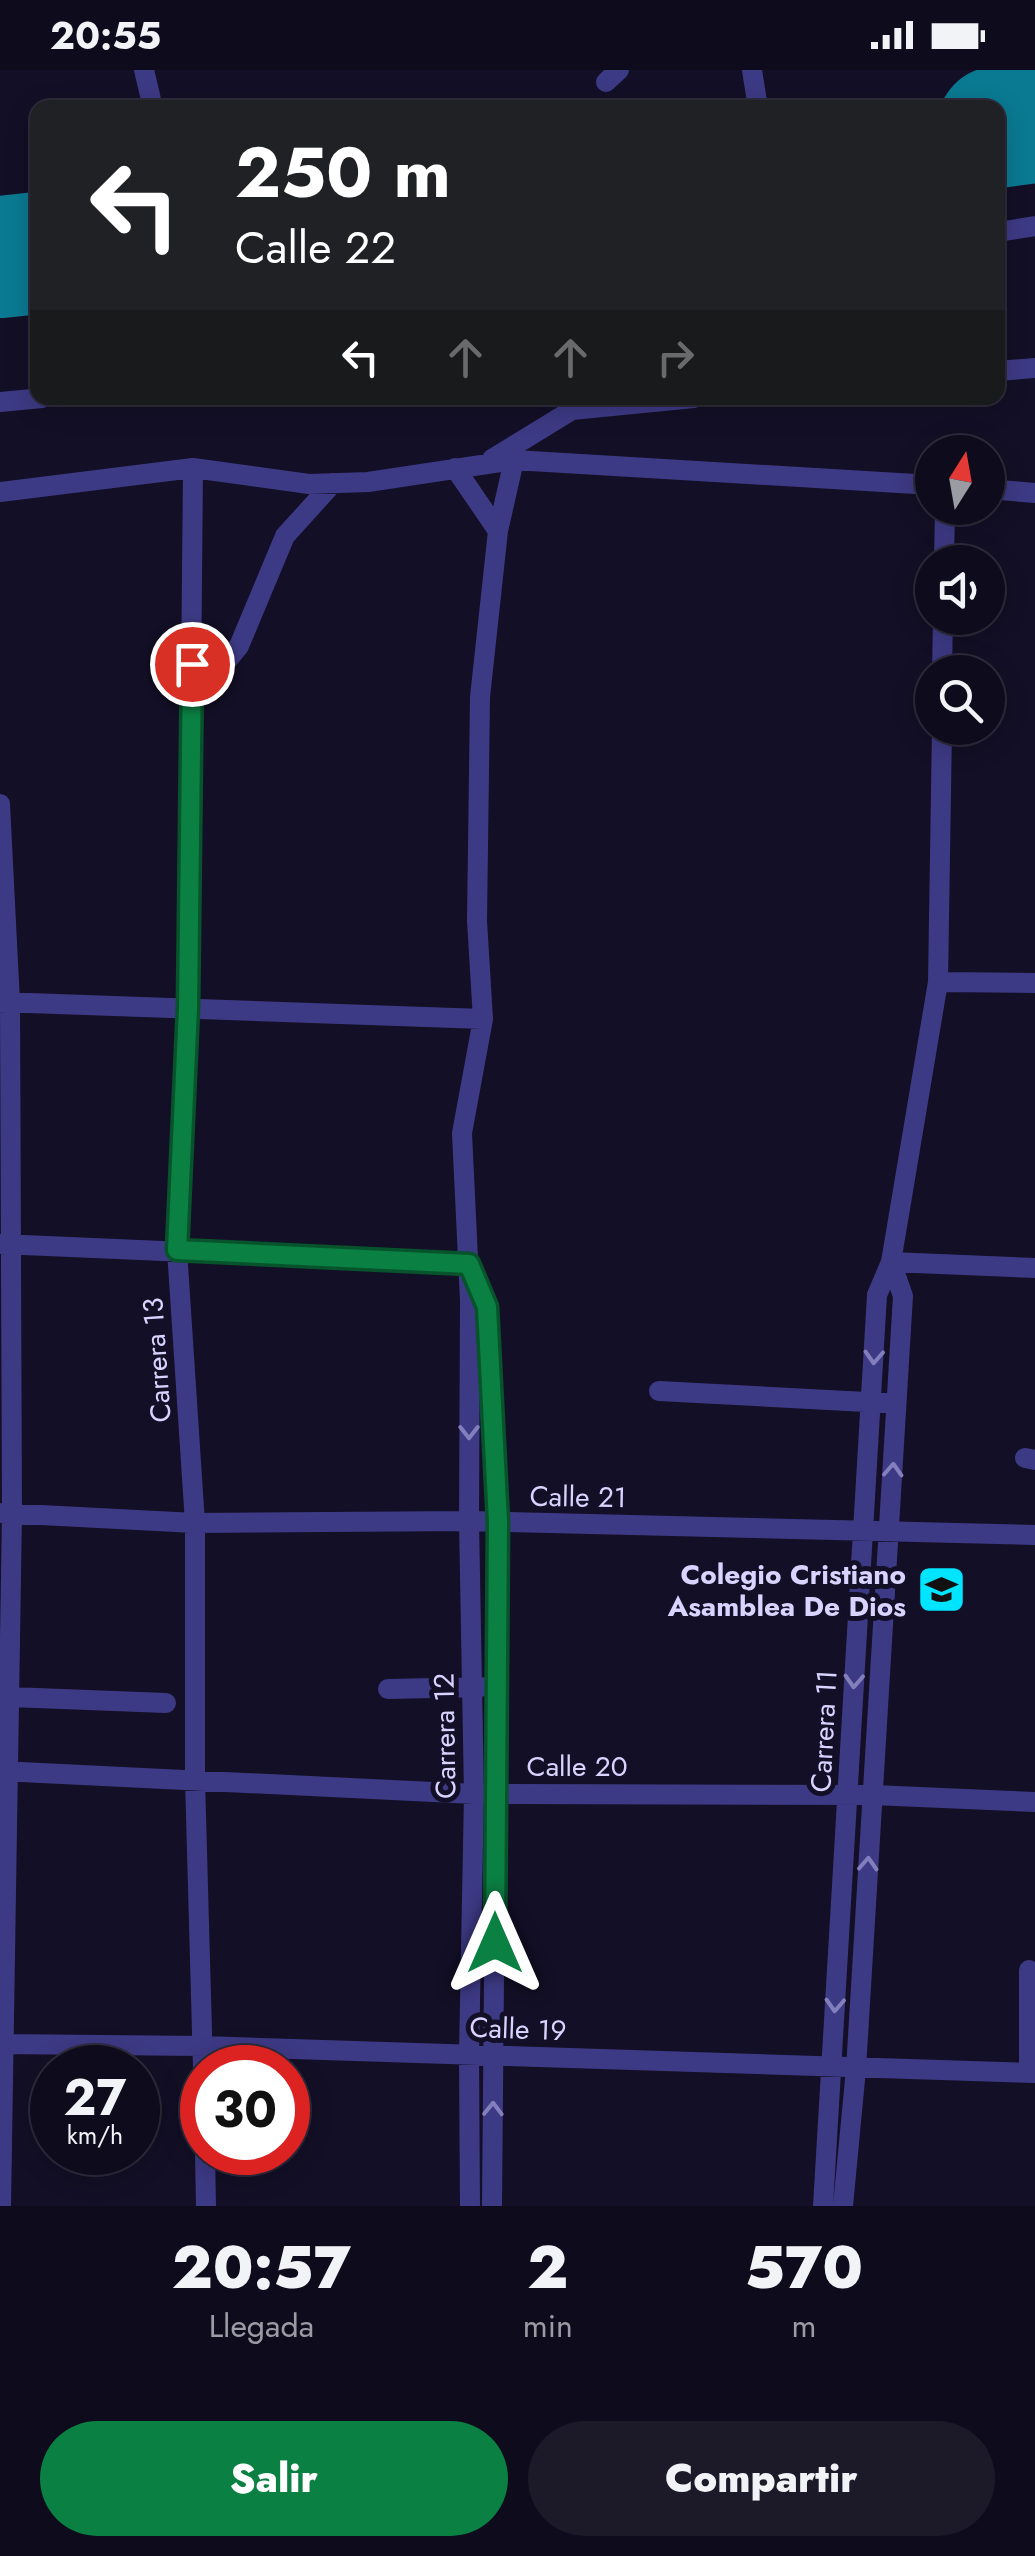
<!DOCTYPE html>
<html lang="es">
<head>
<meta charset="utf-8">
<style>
	:root { --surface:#0e0b1c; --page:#1c1929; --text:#f1f3f6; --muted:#9b9ba3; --line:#2e2b3b; --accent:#0b8043 }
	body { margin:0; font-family:Jost,sans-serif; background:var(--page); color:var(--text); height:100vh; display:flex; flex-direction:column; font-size:38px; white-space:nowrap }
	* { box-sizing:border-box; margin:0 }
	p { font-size:32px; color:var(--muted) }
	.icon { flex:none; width:55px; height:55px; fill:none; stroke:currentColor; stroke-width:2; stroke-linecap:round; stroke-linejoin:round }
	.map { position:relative; height:2136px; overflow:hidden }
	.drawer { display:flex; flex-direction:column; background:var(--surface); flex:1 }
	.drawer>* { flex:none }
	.banner { position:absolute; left:30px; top:30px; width:975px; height:305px; border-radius:20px; box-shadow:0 5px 25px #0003,0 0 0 2px var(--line); background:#202124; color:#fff; overflow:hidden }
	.needle { width:65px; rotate:11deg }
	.fabs { position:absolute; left:915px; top:365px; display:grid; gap:20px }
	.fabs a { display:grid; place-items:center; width:90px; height:90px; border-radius:50%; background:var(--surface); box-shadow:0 5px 25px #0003,0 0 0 2px var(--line); font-size:50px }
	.speed { position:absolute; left:30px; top:1975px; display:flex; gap:20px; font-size:50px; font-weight:700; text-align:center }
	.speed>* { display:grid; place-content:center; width:130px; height:130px; border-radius:50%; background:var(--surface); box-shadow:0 5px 25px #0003,0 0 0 2px var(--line); line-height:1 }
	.speed small { font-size:25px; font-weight:400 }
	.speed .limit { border:15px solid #d22; background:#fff; color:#111 }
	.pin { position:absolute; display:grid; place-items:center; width:85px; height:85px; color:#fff; margin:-42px; border:5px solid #fff; border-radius:50%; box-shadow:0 2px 10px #0007 }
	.me { position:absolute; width:110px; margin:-55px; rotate:0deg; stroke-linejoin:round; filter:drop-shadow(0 0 8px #0008) }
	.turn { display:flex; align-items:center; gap:35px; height:210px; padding:0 40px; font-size:45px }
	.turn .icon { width:130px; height:130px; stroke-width:2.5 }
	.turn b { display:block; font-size:70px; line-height:85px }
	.lanes { display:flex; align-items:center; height:95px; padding:0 40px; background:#0003; justify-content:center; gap:50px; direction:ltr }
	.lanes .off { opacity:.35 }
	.eta { display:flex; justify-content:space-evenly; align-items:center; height:170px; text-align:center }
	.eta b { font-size:60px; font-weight:800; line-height:70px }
	.primary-button { display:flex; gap:20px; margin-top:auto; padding:20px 40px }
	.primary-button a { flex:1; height:115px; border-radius:60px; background:var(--accent); color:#fff; font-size:40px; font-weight:800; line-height:115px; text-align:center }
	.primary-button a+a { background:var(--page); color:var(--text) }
	.status { display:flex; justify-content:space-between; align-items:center; height:70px; padding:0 50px; background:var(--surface); direction:ltr }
	.status svg { height:28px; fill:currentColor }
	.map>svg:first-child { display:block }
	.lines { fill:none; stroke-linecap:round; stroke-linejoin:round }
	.runway { stroke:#0a7a92; stroke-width:122 }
	.minor { stroke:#3d3a85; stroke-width:20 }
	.oneway { stroke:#837fbc }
	.route-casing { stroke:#07532c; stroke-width:25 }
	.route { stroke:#0b8043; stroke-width:18 }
	.labels { text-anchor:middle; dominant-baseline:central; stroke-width:10; stroke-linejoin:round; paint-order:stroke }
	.street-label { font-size:28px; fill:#d9d4ff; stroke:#130f26 }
	.poi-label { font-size:28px; font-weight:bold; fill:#d9d4ff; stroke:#130f26; text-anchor:end }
</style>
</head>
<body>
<div class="status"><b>20:55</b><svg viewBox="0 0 49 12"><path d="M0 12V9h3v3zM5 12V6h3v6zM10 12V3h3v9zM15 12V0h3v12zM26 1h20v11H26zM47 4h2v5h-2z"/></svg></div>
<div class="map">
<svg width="1035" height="2136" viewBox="0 0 1035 2136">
	<rect width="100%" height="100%" fill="#130f26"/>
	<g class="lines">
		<path class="runway" d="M998,57L1035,52
			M0,187L38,183"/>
		<path class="minor" d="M144,0L153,38
			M752,0L758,38
			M606,12L619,0
			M998,162L1035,156
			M998,301L1035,298
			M0,332L42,328
			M492,389L572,340L694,328
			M193,398L188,938L177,1180L195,1453V1709L203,1998
			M455,398L498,461
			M988,419L1035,423
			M0,422L193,398L309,414L368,412L514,390L932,415
			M944,492L945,438
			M942,602L943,548
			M191,634L239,576L285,466L333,413
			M0,734L10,932L12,1443L1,2136
			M938,912L1035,913
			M0,932L483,949
			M0,1174L469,1194
			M891,1192L1035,1198
			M473,1205L487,1237L498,1452L492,2136
			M659,1321L885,1333
			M1025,1388L1035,1390
			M2,1443L195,1453L469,1451L1035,1465
			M388,1619L481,1617
			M10,1627L166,1633
			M0,1701L474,1724L873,1725L1035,1732
			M1029,1900V2003
			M0,1974L202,1976L1035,2003
			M205,2082L206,2136
			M470,2136L469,1985L474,1724L469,1451L470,1230L462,1063L483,949L477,851L480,627L498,461L514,390
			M823,2136L877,1225L891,1192L938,912L942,658
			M843,2136L856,1999L903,1226L891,1192"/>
	</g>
	<defs><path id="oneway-chevron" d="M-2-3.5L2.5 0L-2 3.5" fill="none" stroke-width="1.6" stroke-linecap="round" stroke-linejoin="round" transform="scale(2.5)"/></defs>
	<g class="oneway">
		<use href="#oneway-chevron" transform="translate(874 1287) rotate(93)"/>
		<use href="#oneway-chevron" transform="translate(469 1362) rotate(90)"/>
		<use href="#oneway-chevron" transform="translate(893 1400) rotate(-87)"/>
		<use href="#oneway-chevron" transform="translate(854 1611) rotate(93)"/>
		<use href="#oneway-chevron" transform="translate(868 1794) rotate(-87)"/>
		<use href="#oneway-chevron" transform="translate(835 1935) rotate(93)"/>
		<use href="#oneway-chevron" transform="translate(493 2039) rotate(-89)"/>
	</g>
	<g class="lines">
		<defs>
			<path id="route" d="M192,594L188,938L177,1180L469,1194L487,1237L498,1452L495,1873"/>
		</defs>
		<use href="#route" class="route-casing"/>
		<use href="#route" class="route"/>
	</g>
	<defs>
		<symbol id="school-square" viewBox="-11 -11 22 22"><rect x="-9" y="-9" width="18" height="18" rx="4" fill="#00e5ff" stroke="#130f26"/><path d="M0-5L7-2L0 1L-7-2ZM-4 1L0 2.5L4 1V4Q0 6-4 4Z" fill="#111"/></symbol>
	</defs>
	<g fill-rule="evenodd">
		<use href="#school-square" x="914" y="1492" width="55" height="55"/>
	</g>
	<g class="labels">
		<g class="street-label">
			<text transform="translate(157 1290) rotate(-94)">Carrera 13</text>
			<text transform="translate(578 1427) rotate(1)">Calle 21</text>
			<text transform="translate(824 1661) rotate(-87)">Carrera 11</text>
			<text transform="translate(445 1666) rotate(-91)">Carrera 12</text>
			<text x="577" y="1696">Calle 20</text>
			<text transform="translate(518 1959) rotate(2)">Calle 19</text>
		</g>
		<g class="poi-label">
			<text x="906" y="1504">Colegio Cristiano<tspan x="906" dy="32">Asamblea De Dios</tspan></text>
		</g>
	</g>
</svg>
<div class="fabs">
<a><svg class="needle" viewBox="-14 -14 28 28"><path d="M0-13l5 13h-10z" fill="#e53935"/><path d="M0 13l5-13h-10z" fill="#9b9ba3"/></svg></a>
<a><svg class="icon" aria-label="sound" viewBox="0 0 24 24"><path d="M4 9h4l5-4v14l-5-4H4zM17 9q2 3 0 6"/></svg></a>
<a><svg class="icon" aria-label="search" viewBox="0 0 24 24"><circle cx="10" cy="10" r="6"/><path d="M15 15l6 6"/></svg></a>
</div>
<div class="speed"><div>27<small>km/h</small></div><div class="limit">30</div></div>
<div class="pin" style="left:192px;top:594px;background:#d93025"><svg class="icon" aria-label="arrive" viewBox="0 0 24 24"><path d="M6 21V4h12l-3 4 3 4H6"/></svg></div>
<svg class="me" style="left:495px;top:1873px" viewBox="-20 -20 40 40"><path d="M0-17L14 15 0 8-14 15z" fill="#0b8043" stroke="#fff" stroke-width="4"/></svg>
<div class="banner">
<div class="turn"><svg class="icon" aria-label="left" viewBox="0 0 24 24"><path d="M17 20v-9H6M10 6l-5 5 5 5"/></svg><div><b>250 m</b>Calle 22</div></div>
<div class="lanes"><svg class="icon" aria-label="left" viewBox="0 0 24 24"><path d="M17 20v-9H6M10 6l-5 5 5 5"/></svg><svg class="icon off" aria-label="ahead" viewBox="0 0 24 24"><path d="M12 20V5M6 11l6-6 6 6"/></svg><svg class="icon off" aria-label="ahead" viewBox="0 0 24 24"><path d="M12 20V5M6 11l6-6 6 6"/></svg><svg class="icon off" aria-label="right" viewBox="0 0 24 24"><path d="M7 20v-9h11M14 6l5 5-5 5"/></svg></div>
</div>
</div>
<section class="drawer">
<div class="eta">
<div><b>20:57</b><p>Llegada</p></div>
<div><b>2</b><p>min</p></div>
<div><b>570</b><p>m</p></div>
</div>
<div class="primary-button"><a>Salir</a><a>Compartir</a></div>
</section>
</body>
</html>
